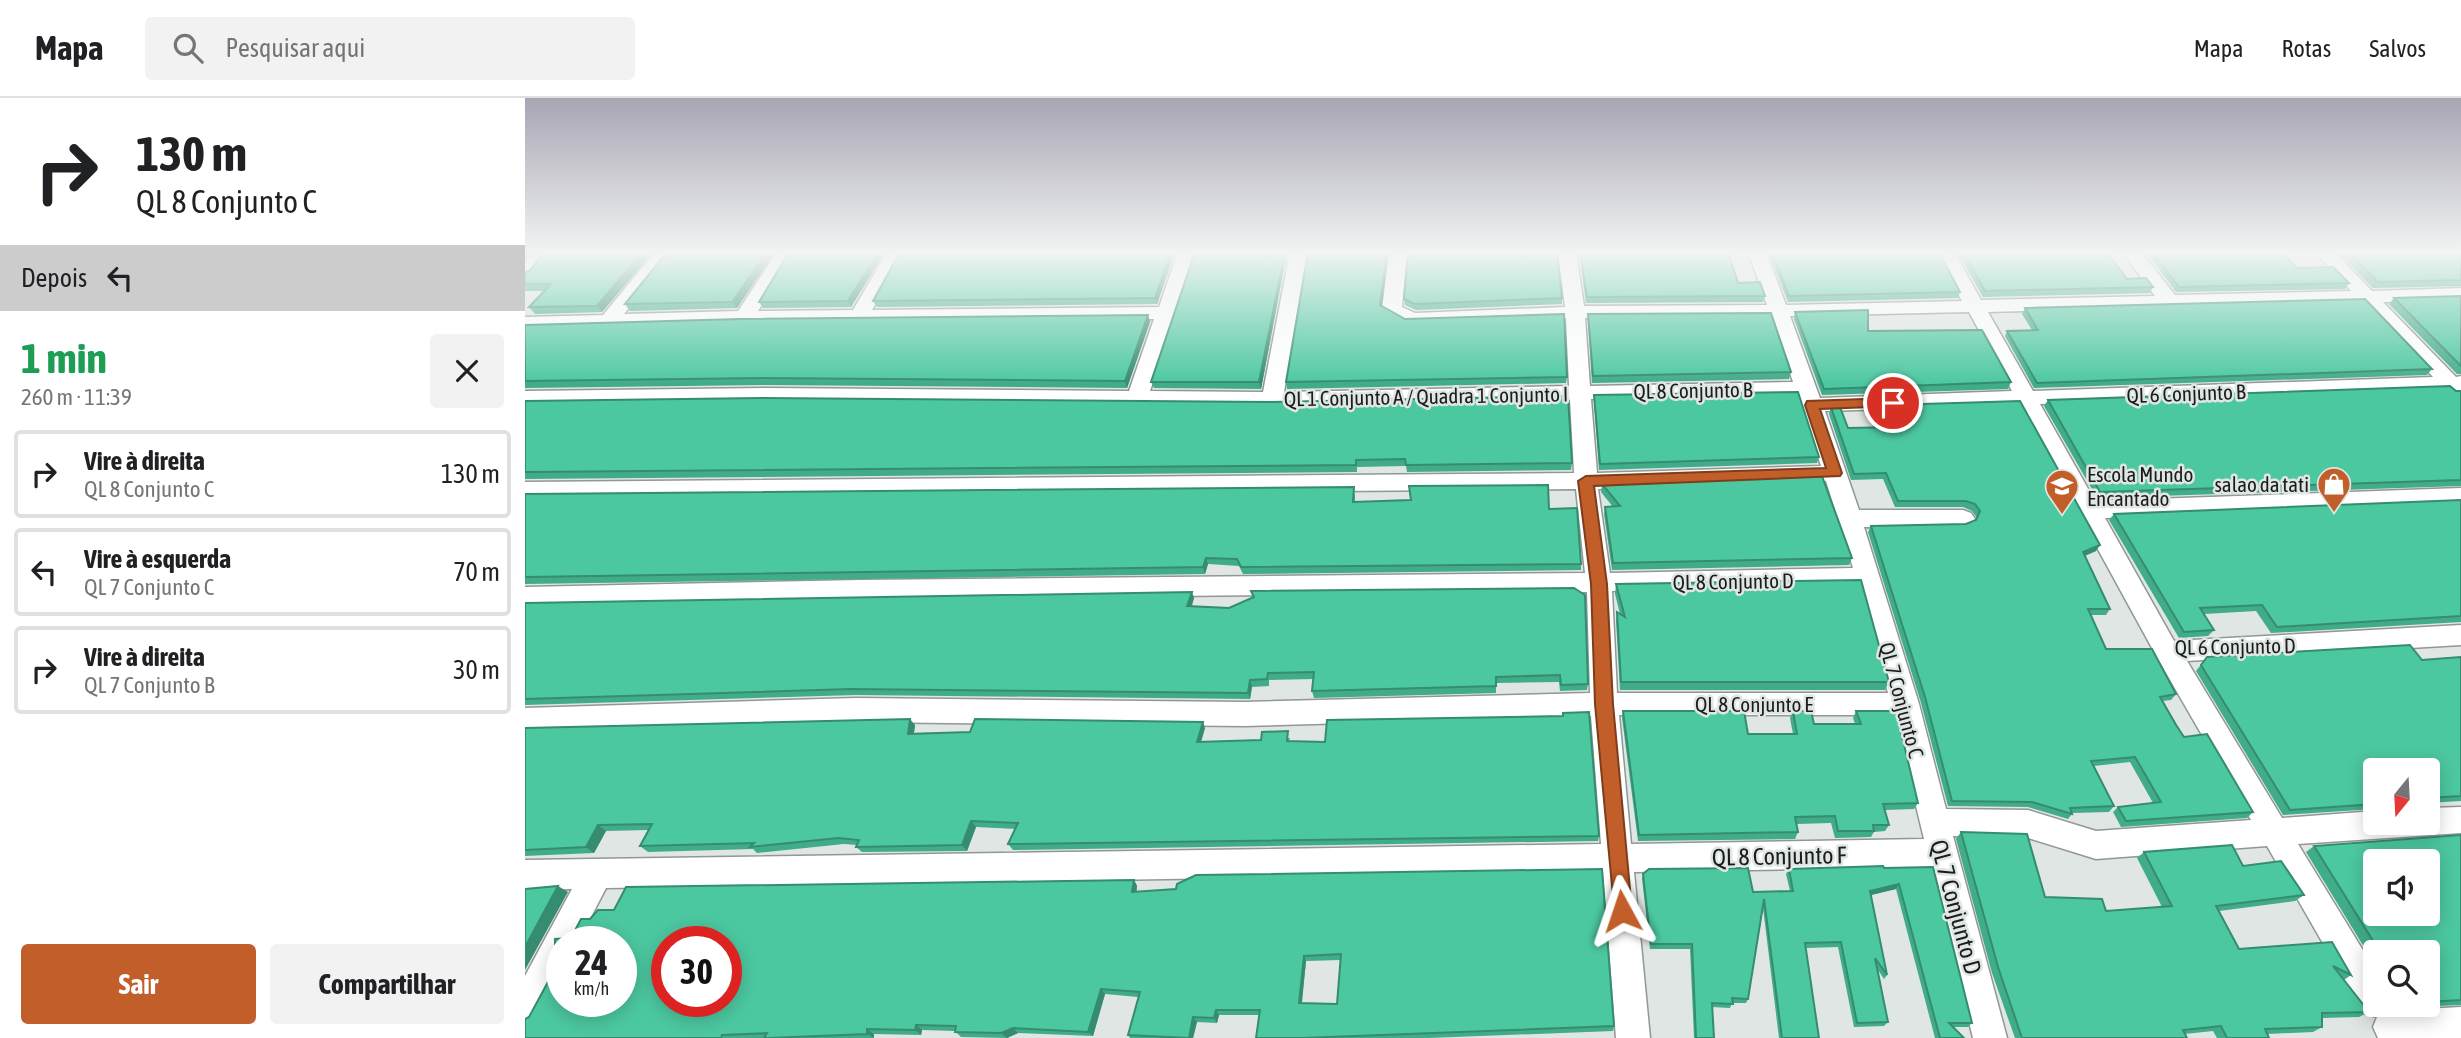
<!DOCTYPE html>
<html lang="pt">
<head>
<meta charset="utf-8">
<style>
	:root { --surface:#fff; --page:#f2f2f2; --text:#202124; --muted:#757577; --line:#e0e0e0; --accent:#c25e29 }
	body { margin:0; font-family:"Asap Condensed",sans-serif; background:var(--page); color:var(--text); height:100vh; display:flex; flex-direction:column; font-size:26px; white-space:nowrap }
	* { box-sizing:border-box; margin:0 }
	p { font-size:23px; color:var(--muted) }
	.icon { flex:none; width:38px; height:38px; fill:none; stroke:currentColor; stroke-width:2; stroke-linecap:round; stroke-linejoin:round }
	.map { position:relative; flex:1; overflow:hidden }
	.panel { display:flex; flex-direction:column; background:var(--surface); width:525px }
	.panel>* { flex:none }
	.hud { background:#fff; color:var(--text); overflow:hidden }
	.needle { width:46px; rotate:198deg }
	.tools { position:absolute; left:1838px; top:660px; display:grid; gap:14px }
	.tools a { display:grid; place-items:center; width:77px; height:77px; border-radius:7px; background:var(--surface); box-shadow:0 4px 18px #0003; font-size:35px }
	.speed { position:absolute; left:21px; top:828px; display:flex; gap:14px; font-size:35px; font-weight:700; text-align:center }
	.speed>* { display:grid; place-content:center; width:91px; height:91px; border-radius:50%; background:var(--surface); box-shadow:0 4px 18px #0003; line-height:1 }
	.speed small { font-size:18px; font-weight:400 }
	.speed .limit { border:10px solid #d22; background:#fff; color:#111 }
	.pin { position:absolute; display:grid; place-items:center; width:60px; height:60px; color:#fff; margin:-30px; border:4px solid #fff; border-radius:50%; box-shadow:0 2px 7px #0007 }
	.me { position:absolute; width:77px; margin:-38px; rotate:355deg; stroke-linejoin:round; filter:drop-shadow(0 0 5px #0008) }
	.turn { display:flex; align-items:center; gap:24px; height:147px; padding:0 21px; font-size:32px }
	.turn .icon { width:91px; height:91px; stroke-width:2.5 }
	.turn b { display:block; font-size:49px; line-height:60px }
	.then { display:flex; align-items:center; height:66px; padding:0 21px; background:#0003; gap:14px; font-size:26px }
	.round { display:grid; place-items:center; flex:none; width:74px; height:74px; border-radius:7px; background:var(--page) }
	.headline { display:flex; align-items:center; justify-content:space-between; height:119px; padding:0 21px }
	h1 { font-size:42px; font-weight:700; line-height:52px; color:#1e9e55 }
	.primary-button { display:flex; gap:14px; margin-top:auto; padding:14px 21px }
	.primary-button a { flex:1; height:80px; border-radius:7px; background:var(--accent); color:#fff; font-size:28px; font-weight:700; line-height:80px; text-align:center }
	.primary-button a+a { background:var(--page); color:var(--text) }
	ul { padding:0; list-style:none }
	li { display:flex; align-items:center; gap:21px; height:88px; margin:0 14px 10px; padding:0 7px; border:4px solid var(--line); border-radius:7px }
	li div { flex:1 }
	li b { display:block; font-size:26px }
	li em { font-style:normal }
	header { display:flex; align-items:center; gap:42px; box-sizing:border-box; height:98px; padding:0 35px; background:var(--surface); border-bottom:2px solid var(--line) }
	header strong { font-size:33px }
	nav { display:flex; gap:38px; margin-inline-start:auto; font-size:24px }
	.search { width:490px; height:63px; background:var(--page); display:flex; align-items:center; gap:18px; box-sizing:border-box; padding:0 24px; border-radius:7px; color:var(--muted); font-size:26px }
	main { display:flex; flex:1; min-height:0 }
	.map>svg:first-child { display:block }
	.lines { fill:none; stroke-linecap:round; stroke-linejoin:round }
	.minor-casing { stroke:#909794; stroke-width:3 }
	.minor { fill:#fff; fill-rule:evenodd }
	.wall { fill:#41ac8a; fill-rule:evenodd }
	.shaded-wall { fill:#358c71 }
	.building { fill:#4cc8a1; stroke:#358c71; stroke-width:2; fill-rule:evenodd }
	.route { fill:#c25e29; stroke:#7e3d1b; stroke-width:2 }
	.labels { text-anchor:middle; dominant-baseline:central; stroke-width:5; stroke-linejoin:round; paint-order:stroke }
	.street-label { font-size:21px; fill:#1b1d1c; stroke:#e0e6e4 }
	.poi-label { font-size:21px; fill:#1b1d1c; stroke:#e0e6e4; text-anchor:start }
	.near-street-label { font-size:24px; fill:#1b1d1c; stroke:#e0e6e4 }
</style>
</head>
<body>
<header>
<strong>Mapa</strong>
<div class="search"><svg class="icon" aria-label="search" viewBox="0 0 24 24"><circle cx="10" cy="10" r="6"/><path d="M15 15l6 6"/></svg>Pesquisar aqui</div>
<nav><a>Mapa</a><a>Rotas</a><a>Salvos</a></nav>
</header>
<main>
<section class="panel">
<div class="hud">
<div class="turn"><svg class="icon" aria-label="right" viewBox="0 0 24 24"><path d="M7 20v-9h11M14 6l5 5-5 5"/></svg><div><b>130 m</b>QL 8 Conjunto C</div></div>
<div class="then">Depois<svg class="icon" aria-label="left" viewBox="0 0 24 24"><path d="M17 20v-9H6M10 6l-5 5 5 5"/></svg></div>
</div>
<div class="headline"><div><h1>1 min</h1><p>260 m · 11:39</p></div><a class="round"><svg class="icon" aria-label="close" viewBox="0 0 24 24"><path d="M6 6l12 12M18 6L6 18"/></svg></a></div>
<ul>
<li><svg class="icon" aria-label="right" viewBox="0 0 24 24"><path d="M7 20v-9h11M14 6l5 5-5 5"/></svg><div><b>Vire à direita</b><p>QL 8 Conjunto C</p></div><em>130 m</em></li>
<li><svg class="icon" aria-label="left" viewBox="0 0 24 24"><path d="M17 20v-9H6M10 6l-5 5 5 5"/></svg><div><b>Vire à esquerda</b><p>QL 7 Conjunto C</p></div><em>70 m</em></li>
<li><svg class="icon" aria-label="right" viewBox="0 0 24 24"><path d="M7 20v-9h11M14 6l5 5-5 5"/></svg><div><b>Vire à direita</b><p>QL 7 Conjunto B</p></div><em>30 m</em></li>
</ul>
<div class="primary-button"><a>Sair</a><a>Compartilhar</a></div>
</section>
<div class="map">
<svg width="1936" height="940" viewBox="0 0 1936 940">
	<rect width="100%" height="100%" fill="#e0e6e4"/>
	<g class="lines">
		<defs>
			<path id="minor" d="M10,154H29L7,178L0,180V164Z
				M130,154H149L99,216L213,213L252,154H270L233,213L328,212L362,154H380L347,212L634,209L653,154H671L625,293L738,294L765,154H783L759,294L1044,288L1041,220L880,225L857,212L864,154H882L877,209L890,215L1040,209L1033,154H1051L1059,208L1242,207L1223,154H1241L1261,207L1437,203L1411,154H1429L1456,202L1630,198L1597,154H1616L1650,197L1826,193L1790,154H1809L1847,193L1936,190V202L1858,204L1931,279L1936,278V298L1925,297L1920,292L1515,306L1570,403L1936,390V406L1580,420L1649,543L1936,527V547L1662,563L1757,720L1850,713V724H1902V710L1936,709V735L1773,746L1850,872V906H1865L1862,913L1936,909V940H1853L1848,929L1852,919L1838,915L1742,748L1571,761L1503,740L1428,738L1482,940H1448L1406,769L1109,774L1125,940H1091L1078,774L81,790L53,844H37V875L12,923L0,928V878L47,791L0,792V762L1076,746L1066,618L720,628L331,624L0,634V610L331,600L720,604L1065,595L1062,494L335,501L0,509V489L335,482L1060,475L1051,391L0,400V384L1049,375L1045,302L747,308L242,304L0,307V293L242,290L604,293L629,221L219,225L0,231V219L78,217ZM1837,204L1908,279L1508,293L1463,214ZM1444,214L1487,293L1295,300L1265,218ZM1246,219L1268,284L1065,288L1060,220ZM1273,297L1296,368L1072,375L1066,301ZM1494,307L1633,561L1726,722L1571,733L1503,712L1421,711L1394,606L1339,429L1438,430L1446,427L1450,421L1446,415L1438,412H1334L1300,313ZM1301,383L1328,470L1085,475L1073,391ZM1334,489L1363,595H1092L1087,493ZM1094,617H1369L1399,741L1106,746Z"/>
		</defs>
		<use href="#minor" class="minor-casing"/>
		<use href="#minor" class="minor"/>
	</g>
	<path class="wall" d="M20,154H128L77,214L10,216L4,209L20,193H0V174L4,173Z
		M250,154L212,210L105,213L100,206Z
		M264,154H360L326,209L238,210L234,204Z
		M375,154H650L632,206L352,209L348,203Z
		M670,154H762L736,291L629,290L626,284Z
		M1054,154H1203L1213,185L1240,198L1238,204L1061,205Z
		M1243,154H1414L1435,194L1433,200L1263,204Z
		M1432,154H1582L1602,181L1628,189L1625,195L1458,199Z
		M1621,154H1757L1772,170L1824,185L1820,191L1651,194Z
		M1812,154H1936V188L1848,190Z
		M1936,198V276H1932L1864,206L1869,200Z
		M1037,200V206L891,212L880,207L879,201Z
		M857,208L880,221L1042,279L1041,285L762,291L761,284Z
		M1500,210L1907,271L1902,277L1509,290L1480,238L1482,233L1507,232L1497,216Z
		M1270,214L1486,284L1483,291L1297,297L1269,221Z
		M1063,216L1266,274L1264,281L1067,285L1063,223Z
		M625,224L602,290L242,287L0,290V227Z
		M1936,293V388L1572,400L1519,308L1523,302Z
		M1069,297L1294,359L1292,365L1074,372L1069,304Z
		M0,303L1047,365L1046,372L882,374L881,368L832,369V374L0,381Z
		M1366,307L1571,453L1560,458L1585,511L1581,517H1566L1581,551L1651,596L1646,602L1638,603L1659,639L1728,714L1722,720L1596,729L1588,714L1593,709L1628,705L1605,664L1569,668L1589,708L1584,714L1547,715V716L1543,721L1503,709L1423,708L1396,605L1343,434L1346,428L1441,426L1451,422L1452,420L1447,413L1438,409H1370L1358,381L1326,382L1304,316L1306,309L1323,330L1371,329L1364,314Z
		M1077,386L1327,460L1324,467L1087,472L1079,416L1080,409H1088L1076,394Z
		M0,396H830V404L1024,411L1056,466V472L718,476L714,468L683,466L680,476L0,486Z
		M1936,402V524L1746,535L1731,513L1679,516L1689,532L1683,538L1654,540L1584,422L1589,416Z
		M1091,486L1364,584L1360,592H1095L1091,523L1092,514L1095,516L1090,496Z
		M1049,490L1063,586L1062,592L1035,593L1034,584L971,585V595L789,600L787,593L789,581L744,582V588L727,589L725,601L331,597L0,607V505L669,500L667,508L704,510L728,500L726,493Z
		M1682,559L1897,562L1936,559V703L1902,705V672H1850V711L1758,717L1671,573Z
		M1098,613L1223,636H1268L1265,620L1268,613L1289,626H1330L1328,620L1331,613L1393,705L1389,711L1360,712L1364,727L1360,733L1349,734L1346,739L1310,740L1306,725L1272,726L1273,734L1270,741L1113,743L1097,620Z
		M390,627L389,635L680,630L676,644L736,642L765,640L764,643L1074,738L1073,743L488,752L483,746L491,731L451,729L442,753L337,754L331,749L332,747L319,746L232,755L228,751L123,754L115,748L124,732L81,733L69,755L0,758V630Z
		M1436,734L1520,799L1581,813L1637,809L1612,760L1619,754L1718,768L1779,797L1770,803L1694,813L1714,851L1807,844L1826,877L1819,882L1844,914L1834,919L1797,920V929L1788,934L1742,936L1744,940H1692L1688,933L1660,936L1662,940H1490L1467,875L1431,741Z
		M1936,737V907L1866,910V906H1902V854H1850V867L1781,754L1789,748Z
		M1408,769L1447,925L1443,929H1428L1439,940H1410L1371,791L1346,797L1362,877L1359,881L1353,872L1363,924L1359,928L1329,929L1313,849L1281,850L1294,940H1254L1238,810L1223,901L1221,905H1207L1205,910L1187,909L1189,940H1169L1165,851H1125L1117,781L1118,776L1228,794L1265,793L1261,776L1264,771Z
		M609,782L612,788L611,794L1089,928L1088,933L904,940H731L734,917H694L692,925L672,924L668,940H605L603,937L613,899L580,896L568,938L493,935L482,940L436,939L430,933L397,932L396,937L349,936V940H0L4,919L46,840L65,821ZM816,862L812,906L777,905L781,863Z"/>
	<path class="shaded-wall" d="M0,154H7L0,160Z
		M117,154H128L77,214L72,208Z
		M242,154H250L212,210L207,204Z
		M353,154H360L326,209L323,203Z
		M646,154H650L632,206L630,200Z
		M760,154H762L736,291L734,284Z
		M862,154H864L856,214L855,207Z
		M623,217L625,224L602,290L600,283Z
		M1575,447L1571,453L1554,460L1558,454Z
		M681,460L683,466L680,476L678,469Z
		M667,494L669,500L664,515L662,508Z
		M725,582L727,589L725,601L723,595Z
		M385,621L390,627L388,642L383,636Z
		M678,624L680,630L674,650L672,644Z
		M446,723L451,729L442,753L437,747Z
		M73,727L81,733L69,755L61,749Z
		M609,782L612,788L611,800L607,794Z
		M1374,786L1371,791L1342,798L1345,793Z
		M33,788L43,794L0,872V849Z
		M779,858L781,863L776,910L774,905Z
		M576,891L580,896L568,938L563,934Z
		M691,912L694,917L692,925L689,920Z
		M668,919L672,924L668,940H664Z
		M391,927L397,932L396,937L390,932Z
		M488,930L493,935L482,940L476,935Z
		M342,931L349,936V940L342,936Z"/>
	<path class="building" d="M20,154H117L72,208L4,209L26,186H0V174L4,173Z
		M142,154H242L207,204L100,206Z
		M264,154H353L323,203L234,204Z
		M375,154H646L630,200L348,203Z
		M670,154H760L734,284H626Z
		M783,154H862L855,207L880,221L1039,216L1042,279L761,284Z
		M883,154H1032L1037,200L890,206L879,201Z
		M1055,154H1203L1213,185L1235,184L1240,198L1062,199Z
		M1247,154H1414L1435,194L1264,198Z
		M1438,154H1582L1602,181L1621,180L1628,189L1460,193Z
		M1627,154H1757L1772,170L1808,169L1824,185L1654,189Z
		M1823,154H1936V182L1853,184Z
		M1936,198V268L1869,200Z
		M1840,201L1907,271L1512,285L1482,233L1513,232L1500,210Z
		M1343,212V233L1457,232L1486,284L1299,291L1270,214Z
		M1246,215L1266,274L1068,278L1063,216Z
		M623,217L600,283L237,280L0,283V227L215,221Z
		M1925,288L1931,293H1936V382L1575,394L1523,302Z
		M1273,294L1294,359L1075,366L1069,297Z
		M1043,298L1047,365L881,367L880,361L831,362V367L0,374V303L237,300L746,304Z
		M1495,303L1575,447L1558,454L1585,511H1563L1581,551H1627L1651,596L1635,599L1651,627L1659,639L1682,636L1728,714L1601,723L1593,709L1636,704L1610,659L1566,663L1589,708L1545,710L1547,716L1507,704L1427,703L1400,599L1346,428L1441,426L1451,422L1455,413L1450,406L1441,403H1373L1361,375L1329,376L1306,309H1315L1323,330L1375,329L1366,307Z
		M1297,378L1327,460L1088,465L1080,409L1095,408L1077,386Z
		M1023,387L1024,411L1052,410L1056,466L716,469L712,461L681,460L678,469L0,479V396L829,389L828,404L886,402L884,388Z
		M1936,402V518L1752,529L1737,507L1675,510L1689,532L1659,534L1589,416Z
		M1336,482L1364,584H1096L1092,514L1100,519L1091,486Z
		M1049,490L1060,497L1063,586L1036,587L1035,577L971,579V588L787,593L789,574L743,575L742,581L725,582L723,595L326,591L0,601V505L667,494L662,508L704,510L729,499L726,493Z
		M1885,547L1897,562L1936,559V698L1902,700V672H1850V706L1765,712L1676,567L1682,559Z
		M1098,613H1219L1223,636H1272L1268,613H1286L1289,626H1336L1331,613H1371L1393,705L1358,706L1364,727H1348L1349,733H1313L1310,718L1270,719L1273,734L1114,737Z
		M1064,614L1074,738L483,746L493,725L446,723L437,747L331,749L334,742L313,740L225,749L229,745L115,748L127,726L73,727L61,749L0,752V630L385,621L383,636L445,634L450,621L678,624L672,644L736,642L737,634L763,633L762,643L800,644L802,622L1038,618V615Z
		M1436,734L1502,736L1520,799L1577,801L1581,813L1647,808L1619,754L1707,747L1718,768L1756,763L1779,797L1691,808L1714,851L1807,844L1826,877L1808,868L1844,914L1797,915V929L1740,931L1744,940H1702L1696,928L1658,932L1662,940H1497L1473,869Z
		M1936,737V902L1902,904V854H1855L1789,748ZM1850,763H1902V816H1850Z
		M1358,768L1359,770L1408,769L1447,925H1424L1439,940H1415L1374,786L1345,793L1362,877L1350,860L1363,924L1332,925L1316,844L1280,845L1294,940H1257L1239,801L1223,901L1207,900L1208,906L1187,905L1189,940H1171L1167,846H1126L1118,776L1124,771L1223,770L1228,794L1268,793L1264,771Z
		M1077,771L1089,928L777,940H731L735,912H691L689,920L668,919L664,940L603,937L615,894L576,891L563,934L488,930L476,935L430,934L431,928L391,927L390,932L342,931V936L244,940H239L242,935L197,937L196,940H0V921L4,919L30,871V841L46,840L56,821H65L73,812H89L101,789L609,782L607,794L651,791L652,786L671,777ZM37,844H96V903H37ZM142,844H201V903H142ZM816,856L812,906L774,905L779,858Z
		M33,788L0,849V791Z"/>
	<linearGradient id="sky" x2="0" y2="1"><stop stop-color="#a8a5b3"/><stop offset="0.54" stop-color="#f1f4f3"/><stop offset="1" stop-color="#f1f4f3" stop-opacity="0"/></linearGradient>
	<rect width="1936" height="286" fill="url(#sky)"/>
	<path class="route" d="M1368,300L1375,305L1373,308L1295,311L1317,375L1315,378L1069,388L1082,486L1088,606L1107,813L1104,820L1097,822L1090,820L1070,606L1066,486L1053,383L1061,378L1301,370L1280,307L1282,303Z"/>
	<defs>
		<symbol id="shop-pin" viewBox="-11 -11 22 30"><path d="M0 17L-7.5 6A9.5 9.5 0 1 1 7.5 6Z" fill="#c25e29" stroke="#e0e6e4"/><path d="M-5-2.5h2.3a2.7 3.5 0 0 1 5.4 0H5L5.5 6h-11ZM-1.5-2.5h3a1.5 2.3 0 0 0-3 0Z" fill="#fff"/></symbol>
		<symbol id="school-pin" viewBox="-11 -11 22 30"><path d="M0 17L-7.5 6A9.5 9.5 0 1 1 7.5 6Z" fill="#c25e29" stroke="#e0e6e4"/><path d="M0-5L7-2L0 1L-7-2ZM-4 1L0 2.5L4 1V4Q0 6-4 4Z" fill="#fff"/></symbol>
	</defs>
	<g fill-rule="evenodd">
		<use href="#shop-pin" x="1790" y="367" width="38" height="52"/>
		<use href="#school-pin" x="1518" y="369" width="38" height="52"/>
	</g>
	<g class="labels">
		<g class="street-label">
			<text transform="translate(1168 292) rotate(-1)">QL 8 Conjunto B</text>
			<text transform="translate(1661 295) rotate(-2)">QL 6 Conjunto B</text>
			<text transform="translate(901 298) rotate(-1)">QL 1 Conjunto A / Quadra 1 Conjunto I</text>
			<text transform="translate(1208 483) rotate(-1)">QL 8 Conjunto D</text>
			<text transform="translate(1710 548) rotate(-1)">QL 6 Conjunto D</text>
			<text transform="translate(1377 602) rotate(75)">QL 7 Conjunto C</text>
			<text x="1229" y="606">QL 8 Conjunto E</text>
		</g>
		<g class="poi-label">
			<text x="1562" y="376">Escola Mundo<tspan x="1562" dy="24">Encantado</tspan></text>
			<text x="1784" y="386" text-anchor="end">salao da tati</text>
		</g>
		<g class="near-street-label">
			<text transform="translate(1254 758) rotate(-1)">QL 8 Conjunto F</text>
			<text transform="translate(1431 809) rotate(75)">QL 7 Conjunto D</text>
		</g>
	</g>
</svg>
<div class="tools">
<a><svg class="needle" viewBox="-14 -14 28 28"><path d="M0-13l5 13h-10z" fill="#e53935"/><path d="M0 13l5-13h-10z" fill="#757577"/></svg></a>
<a><svg class="icon" aria-label="sound" viewBox="0 0 24 24"><path d="M4 9h4l5-4v14l-5-4H4zM17 9q2 3 0 6"/></svg></a>
<a><svg class="icon" aria-label="search" viewBox="0 0 24 24"><circle cx="10" cy="10" r="6"/><path d="M15 15l6 6"/></svg></a>
</div>
<div class="speed"><div>24<small>km/h</small></div><div class="limit">30</div></div>
<div class="pin" style="left:1368px;top:305px;background:#d93025"><svg class="icon" aria-label="arrive" viewBox="0 0 24 24"><path d="M6 21V4h12l-3 4 3 4H6"/></svg></div>
<svg class="me" style="left:1097px;top:813px" viewBox="-20 -20 40 40"><path d="M0-17L14 15 0 8-14 15z" fill="#c25e29" stroke="#fff" stroke-width="4"/></svg>
</div>
</main>
</body>
</html>
